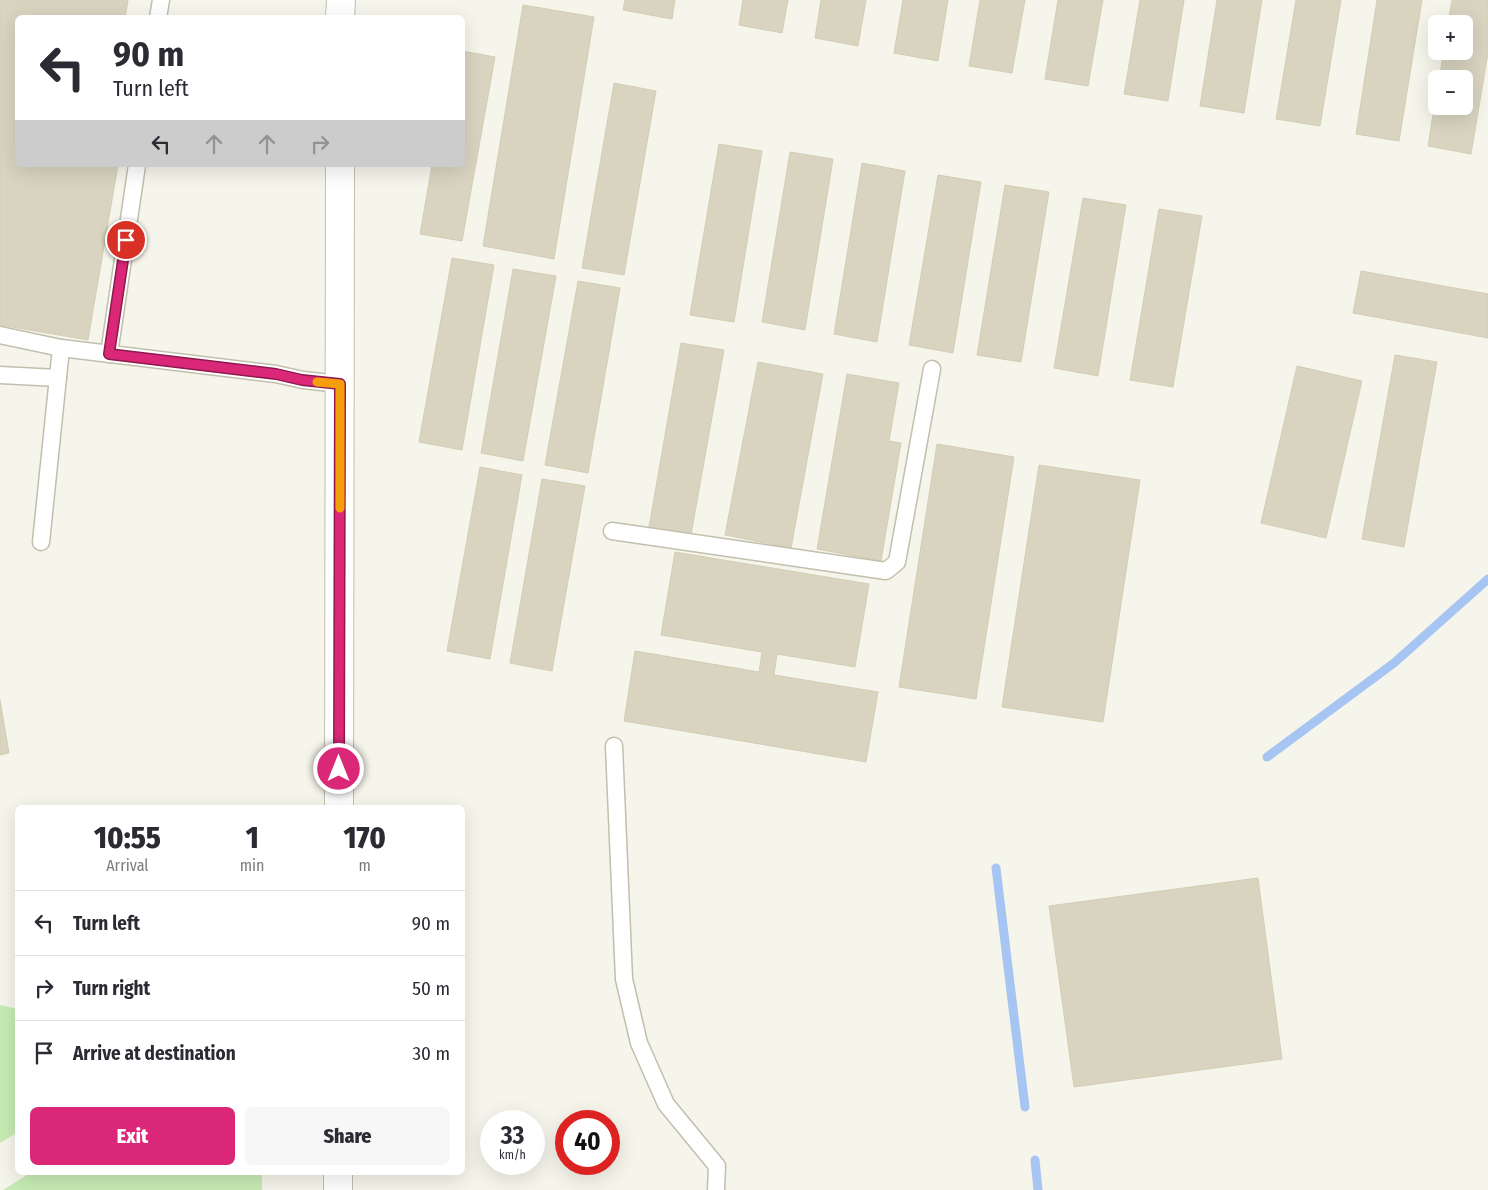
<!DOCTYPE html>
<html lang="en">
<head>
<meta charset="utf-8">
<style>
  body { margin:0; font-family:"Fira Sans Condensed",sans-serif; background:#f7f7f7; color:#2b2b33; height:100vh; display:flex; flex-direction:column; font-size:19px; white-space:nowrap }
  * { box-sizing:border-box; margin:0 }
  p { font-size:16px; color:#7c7c81 }
  .icon { flex:none; width:28px; height:28px; fill:none; stroke:currentColor; stroke-width:2; stroke-linecap:round; stroke-linejoin:round }
  .map { position:relative; flex:1; overflow:hidden }
  .side { position:absolute; left:15px; top:805px; width:450px; height:370px; display:flex; flex-direction:column; background:#fff; border-radius:8px; box-shadow:0 5px 20px #0002 }
  .side>* { flex:none }
  .hud { position:absolute; left:15px; top:15px; width:450px; height:152px; border-radius:8px; box-shadow:0 5px 20px #0002; background:#fff; color:#2b2b33; overflow:hidden }
  .buttons { position:absolute; left:1428px; top:15px; display:grid; gap:10px }
  .buttons a { display:grid; place-items:center; width:45px; height:45px; border-radius:8px; background:#fff; box-shadow:0 5px 20px #0002; font-size:25px }
  .speed { position:absolute; left:480px; top:1110px; display:flex; gap:10px; font-size:25px; font-weight:700; text-align:center }
  .speed>* { display:grid; place-content:center; width:65px; height:65px; border-radius:50%; background:#fff; box-shadow:0 5px 20px #0002; line-height:1 }
  .speed small { font-size:12px; font-weight:400 }
  .speed .limit { border:8px solid #d22; background:#fff; color:#111 }
  .pin { position:absolute; display:grid; place-items:center; width:42px; height:42px; color:#fff; margin:-21px; border:2px solid #fff; border-radius:50%; box-shadow:0 1px 5px #0007 }
  .me { position:absolute; width:55px; margin:-28px; rotate:0deg; stroke-linejoin:round; filter:drop-shadow(0 0 4px #0008) }
  .turn { display:flex; align-items:center; gap:18px; height:105px; padding:0 15px; font-size:22px }
  .turn .icon { width:65px; height:65px; stroke-width:2.5 }
  .turn b { display:block; font-size:35px; line-height:42px }
  .lanes { display:flex; align-items:center; height:48px; padding:0 15px; background:#0003; justify-content:center; gap:25px; direction:ltr }
  .lanes .off { opacity:.35 }
  .eta { display:flex; justify-content:space-evenly; align-items:center; height:85px; text-align:center }
  .eta b { font-size:30px; font-weight:800; line-height:35px }
  .cta { display:flex; gap:10px; margin-top:auto; padding:10px 15px }
  .cta a { flex:1; height:58px; border-radius:8px; background:#db2777; color:#fff; font-size:20px; font-weight:800; line-height:58px; text-align:center }
  .cta a+a { background:#f7f7f7; color:#2b2b33 }
  ul { padding:0; list-style:none }
  li { display:flex; align-items:center; gap:15px; height:65px; padding:0 15px; border-top:1px solid #e1e1e2 }
  li div { flex:1 }
  li b { display:block; font-size:19px }
  li em { font-style:normal }
  .map>svg:first-child { display:block }
  .green { fill:#c7ebb4 }
  .lines { fill:none; stroke-linecap:round; stroke-linejoin:round }
  .stream { stroke:#a7c5f3; stroke-width:9 }
  .building { fill:#d8d4c0; stroke:#d3cdb3 }
  .service-casing { stroke:#c2bfad; stroke-width:19 }
  .tertiary-casing { stroke:#c2bfad; stroke-width:30 }
  .service { stroke:#fff; stroke-width:16 }
  .tertiary { stroke:#fff; stroke-width:28 }
  .route-casing { stroke:#8e194d; stroke-width:12 }
  .route { stroke:#db2777; stroke-width:9 }
  .slow { stroke:#f59e0b; stroke-width:9 }
</style>
</head>
<body>
<div class="map">
<svg width="1488" height="1190" viewBox="0 0 1488 1190">
  <rect width="100%" height="100%" fill="#f6f5eb"/>
  <g class="green">
    <path d="M0,1005L17,1009L18,1132L0,1143Z"/>
    <path d="M30,1173H262V1190H3Z"/>
  </g>
  <g class="lines">
    <g class="stream">
      <path d="M1267,757L1394,663L1488,579"/>
      <path d="M996,868L1025,1107"/>
      <path d="M1035,1160L1038,1190"/>
    </g>
  </g>
  <g class="building">
    <path d="M0,0H128L125,18H18V165H118L88,340L0,325Z"/>
    <path d="M625,0H675L672,19L623,10Z"/>
    <path d="M743,0H788L782,33L739,25Z"/>
    <path d="M821,0H866L858,46L815,38Z"/>
    <path d="M903,0H948L938,61L894,53Z"/>
    <path d="M980,0H1025L1012,73L969,66Z"/>
    <path d="M1058,0H1103L1088,86L1045,79Z"/>
    <path d="M1140,0H1184L1168,101L1124,94Z"/>
    <path d="M1217,0H1262L1244,113L1200,106Z"/>
    <path d="M1296,0H1341L1320,126L1276,119Z"/>
    <path d="M1377,0H1422L1399,141L1356,134Z"/>
    <path d="M1452,0H1488V53L1471,154L1428,146L1436,96V106H1464V79H1439L1444,51H1464V24H1448Z"/>
    <path d="M523,5L594,17L554,259L483,246Z"/>
    <path d="M462,51L495,57L462,241L420,234L432,165H462Z"/>
    <path d="M614,83L656,91L624,275L582,268Z"/>
    <path d="M719,144L762,151L734,322L690,315Z"/>
    <path d="M790,152L833,159L805,330L762,322Z"/>
    <path d="M862,163L905,171L877,342L834,334Z"/>
    <path d="M938,175L981,182L953,353L909,345Z"/>
    <path d="M1005,185L1049,192L1021,362L977,355Z"/>
    <path d="M1083,198L1126,205L1098,376L1054,368Z"/>
    <path d="M1159,209L1202,216L1173,387L1130,380Z"/>
    <path d="M452,258L494,265L462,450L419,442Z"/>
    <path d="M513,269L556,276L523,461L481,453Z"/>
    <path d="M1361,271L1488,294V338L1353,313Z"/>
    <path d="M578,281L620,288L588,473L545,465Z"/>
    <path d="M681,343L724,350L691,535L649,527Z"/>
    <path d="M1395,355L1437,362L1404,547L1362,539Z"/>
    <path d="M758,362L823,374L791,548L725,535Z"/>
    <path d="M1297,366L1362,381L1326,538L1261,523Z"/>
    <path d="M847,374L899,383L889,441L901,443L881,561L817,549Z"/>
    <path d="M937,444L1014,457L976,699L899,687Z"/>
    <path d="M1039,465L1140,480L1103,722L1002,707Z"/>
    <path d="M480,467L522,475L490,659L447,651Z"/>
    <path d="M542,479L585,486L552,671L510,663Z"/>
    <path d="M675,552L869,584L855,667L777,654L774,675L878,692L866,762L624,721L635,651L759,672L762,652L661,635Z"/>
    <path d="M0,700L9,753L0,755Z"/>
    <path d="M1258,878L1282,1059L1074,1087L1049,906Z"/>
  </g>
  <g class="lines">
    <defs>
      <g id="service">
        <path d="M158,18L161,0"/>
        <path d="M0,335L61,348L276,374L303,380L340,384"/>
        <path d="M109,354L137,165"/>
        <path d="M0,375L58,378"/>
        <path d="M612,531L886,571L897,562L932,369"/>
        <path d="M41,542L61,348"/>
        <path d="M614,746L624,979L639,1043L666,1104L717,1166L716,1190"/>
      </g>
      <g id="tertiary">
        <path d="M340,18L341,0"/>
        <path d="M339,808L340,165"/>
        <path d="M338,1190V1172"/>
      </g>
    </defs>
    <use href="#service" class="service-casing"/>
    <use href="#tertiary" class="tertiary-casing"/>
    <use href="#service" class="service"/>
    <use href="#tertiary" class="tertiary"/>
  </g>
  <g class="lines">
    <defs>
      <path id="route" d="M126,240L109,354L276,374L302,380L340,384L339,769"/>
    </defs>
    <use href="#route" class="route-casing"/>
    <use href="#route" class="route"/>
    <path class="slow" d="M317,382L340,384V508"/>
  </g>
</svg>
<div class="buttons">
<a>+</a>
<a>−</a>
</div>
<div class="speed"><div>33<small>km/h</small></div><div class="limit">40</div></div>
<div class="pin" style="left:126px;top:240px;background:#d93025"><svg class="icon" aria-label="arrive" viewBox="0 0 24 24"><path d="M6 21V4h12l-3 4 3 4H6"/></svg></div>
<svg class="me" style="left:339px;top:769px" viewBox="-20 -20 40 40"><circle r="17" fill="#db2777" stroke="#fff" stroke-width="3"/><path d="M0-11L8 9 0 5-8 9z" fill="#fff"/></svg>
<div class="hud">
<div class="turn"><svg class="icon" aria-label="left" viewBox="0 0 24 24"><path d="M17 20v-9H6M10 6l-5 5 5 5"/></svg><div><b>90 m</b>Turn left</div></div>
<div class="lanes"><svg class="icon" aria-label="left" viewBox="0 0 24 24"><path d="M17 20v-9H6M10 6l-5 5 5 5"/></svg><svg class="icon off" aria-label="ahead" viewBox="0 0 24 24"><path d="M12 20V5M6 11l6-6 6 6"/></svg><svg class="icon off" aria-label="ahead" viewBox="0 0 24 24"><path d="M12 20V5M6 11l6-6 6 6"/></svg><svg class="icon off" aria-label="right" viewBox="0 0 24 24"><path d="M7 20v-9h11M14 6l5 5-5 5"/></svg></div>
</div>
<section class="side">
<div class="eta">
<div><b>10:55</b><p>Arrival</p></div>
<div><b>1</b><p>min</p></div>
<div><b>170</b><p>m</p></div>
</div>
<ul>
<li><svg class="icon" aria-label="left" viewBox="0 0 24 24"><path d="M17 20v-9H6M10 6l-5 5 5 5"/></svg><div><b>Turn left</b></div><em>90 m</em></li>
<li><svg class="icon" aria-label="right" viewBox="0 0 24 24"><path d="M7 20v-9h11M14 6l5 5-5 5"/></svg><div><b>Turn right</b></div><em>50 m</em></li>
<li><svg class="icon" aria-label="arrive" viewBox="0 0 24 24"><path d="M6 21V4h12l-3 4 3 4H6"/></svg><div><b>Arrive at destination</b></div><em>30 m</em></li>
</ul>
<div class="cta"><a>Exit</a><a>Share</a></div>
</section>
</div>
</body>
</html>
